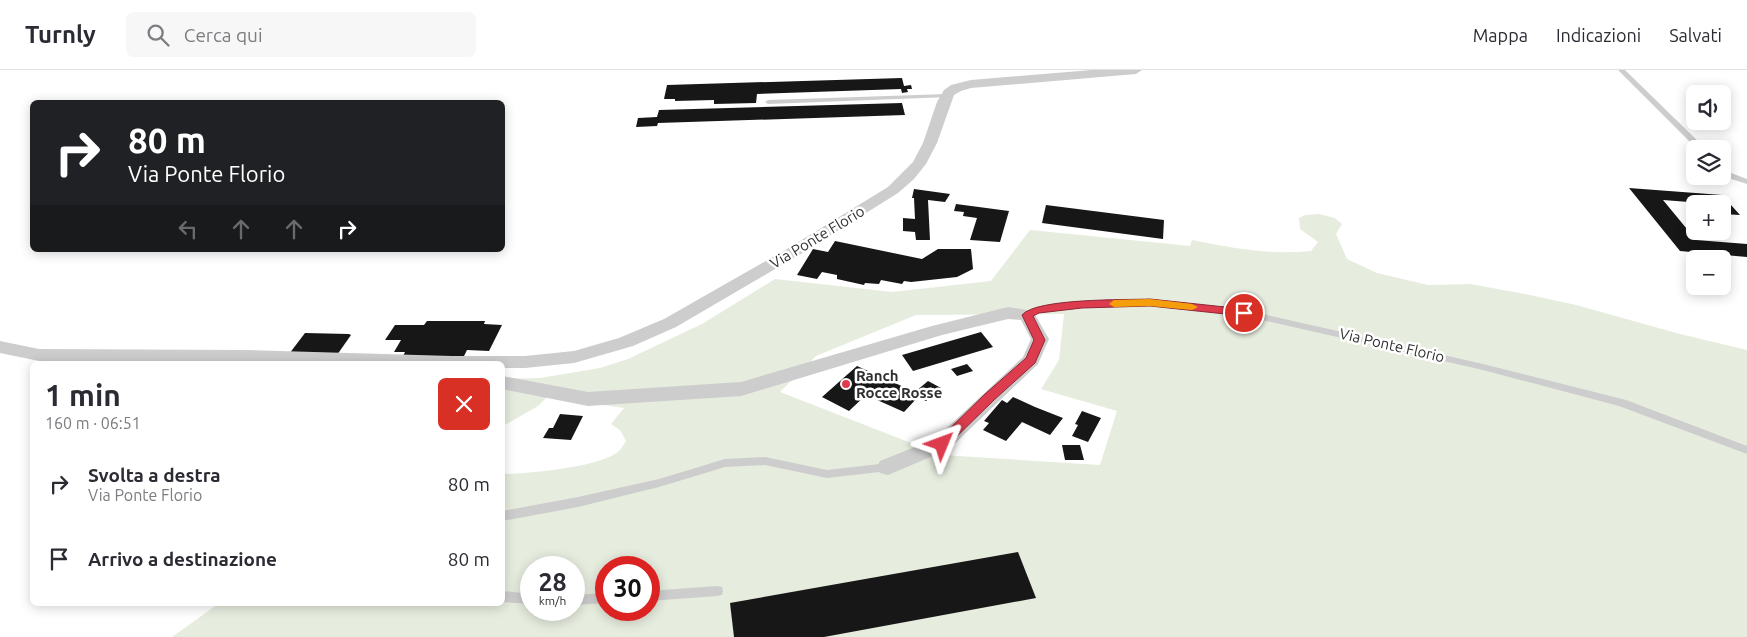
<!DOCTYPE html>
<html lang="it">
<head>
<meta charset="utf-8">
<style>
  body { margin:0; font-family:Ubuntu,sans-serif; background:#f7f7f7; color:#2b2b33; height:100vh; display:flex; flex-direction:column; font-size:19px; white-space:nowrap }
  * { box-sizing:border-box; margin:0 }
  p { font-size:16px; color:#7c7c81 }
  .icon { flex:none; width:28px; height:28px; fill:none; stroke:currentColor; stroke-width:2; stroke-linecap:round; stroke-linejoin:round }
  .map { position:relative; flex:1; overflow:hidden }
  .drawer { position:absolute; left:30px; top:291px; width:475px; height:245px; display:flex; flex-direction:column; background:#fff; border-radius:8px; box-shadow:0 2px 12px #0003 }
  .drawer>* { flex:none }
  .top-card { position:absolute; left:30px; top:30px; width:475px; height:152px; border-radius:8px; box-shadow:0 2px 12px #0003; background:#202124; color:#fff; overflow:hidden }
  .tools { position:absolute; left:1686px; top:15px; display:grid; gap:10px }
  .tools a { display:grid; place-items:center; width:45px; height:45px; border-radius:8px; background:#fff; box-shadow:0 2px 12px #0003; font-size:25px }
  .speed { position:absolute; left:520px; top:486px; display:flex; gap:10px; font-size:25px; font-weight:700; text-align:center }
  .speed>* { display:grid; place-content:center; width:65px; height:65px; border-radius:50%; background:#fff; box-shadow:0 2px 12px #0003; line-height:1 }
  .speed small { font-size:12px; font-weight:400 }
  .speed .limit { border:8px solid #d22; background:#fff; color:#111 }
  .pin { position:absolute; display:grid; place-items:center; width:42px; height:42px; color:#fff; margin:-21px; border:2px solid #fff; border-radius:50%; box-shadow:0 1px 5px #0007 }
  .me { position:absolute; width:55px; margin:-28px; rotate:46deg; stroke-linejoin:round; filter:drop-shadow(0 0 4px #0008) }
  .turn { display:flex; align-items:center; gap:18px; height:105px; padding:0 15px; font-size:22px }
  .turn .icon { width:65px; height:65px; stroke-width:2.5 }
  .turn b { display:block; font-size:35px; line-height:42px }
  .lanes { display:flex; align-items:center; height:48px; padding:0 15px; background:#0003; justify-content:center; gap:25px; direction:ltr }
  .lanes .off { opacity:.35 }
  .round { display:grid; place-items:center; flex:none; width:52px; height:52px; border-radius:8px; background:#f7f7f7 }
  .overview { display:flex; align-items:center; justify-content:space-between; height:85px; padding:0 15px }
  h1 { font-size:30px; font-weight:600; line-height:38px }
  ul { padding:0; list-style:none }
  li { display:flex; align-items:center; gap:15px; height:75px; padding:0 15px }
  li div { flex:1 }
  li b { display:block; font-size:19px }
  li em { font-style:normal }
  header { display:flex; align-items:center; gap:30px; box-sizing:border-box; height:70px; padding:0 25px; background:#fff; border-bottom:1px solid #e1e1e2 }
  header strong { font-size:24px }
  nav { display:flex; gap:28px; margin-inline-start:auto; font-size:18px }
  .search { width:350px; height:45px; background:#f7f7f7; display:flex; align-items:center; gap:12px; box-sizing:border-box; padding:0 18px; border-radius:8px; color:#7c7c81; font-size:19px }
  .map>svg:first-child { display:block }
  .green { fill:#e6ecde; fill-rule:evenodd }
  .building { fill:#171717 }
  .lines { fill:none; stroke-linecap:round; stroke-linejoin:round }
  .lane { fill:#cdcdcd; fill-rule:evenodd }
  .street { fill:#cdcdcd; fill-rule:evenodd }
  .route { fill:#dc3c4e; stroke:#8f2733 }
  .slow { fill:#f59e0b }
  .poi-dot { fill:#dc3c4e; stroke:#fff; stroke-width:2 }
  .labels { text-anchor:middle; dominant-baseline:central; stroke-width:5; stroke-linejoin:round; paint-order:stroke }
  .street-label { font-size:15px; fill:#303030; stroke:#fff }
  .poi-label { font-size:15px; font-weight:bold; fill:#303030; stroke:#fff; text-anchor:start }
</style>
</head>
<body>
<header>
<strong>Turnly</strong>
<div class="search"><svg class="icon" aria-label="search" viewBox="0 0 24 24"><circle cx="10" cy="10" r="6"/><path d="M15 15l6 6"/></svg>Cerca qui</div>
<nav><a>Mappa</a><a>Indicazioni</a><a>Salvati</a></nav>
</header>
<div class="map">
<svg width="1747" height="567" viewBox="0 0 1747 567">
  <rect width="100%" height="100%" fill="#fff"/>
  <path class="green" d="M1319,144L1335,148L1342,154L1336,164L1347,189L1377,203L1428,215L1470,214L1520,223L1576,235L1680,264L1747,280V567H172L218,534H502L503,404C527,404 602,397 619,381C622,378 624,374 626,371L620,360L611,354L624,338L547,327L538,336L503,356V309L540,308L600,298L628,289L702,254L775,209L892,222L991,211L1030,160L1190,176L1192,170C1233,178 1268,185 1311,181L1318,172L1300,159L1299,148L1305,145ZM1064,244L1059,290L1041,319L1117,341L1100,395L942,385L780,322L816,286L916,245ZM531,498H574V540H531ZM606,498H649V540H606Z"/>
  <g class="building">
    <path d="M902,8L904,16L911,15L912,19H907L908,22L902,23L901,19L757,24L756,33L714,34V30L675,31V29H664L667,15Z"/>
    <path d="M902,33L905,45L658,53L657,56L636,57L638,48L657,47L659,40Z"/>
    <path d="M1629,118L1722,125L1740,145L1722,144V134H1695V139L1689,132L1663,130L1696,170L1747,174V187L1680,181Z"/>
    <path d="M914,119L950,124L945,132L928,130L930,170H916L915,162L903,161V148L915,149L914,128H912Z"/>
    <path d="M956,134L1009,141L1000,172L970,170L977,148L963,146L964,142L954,141Z"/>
    <path d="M1046,135L1164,150L1163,169L1042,153Z"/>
    <path d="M835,171L922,189L938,179H971L973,199L957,207L911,212L904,211L902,214L881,210L879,214L865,213L864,215L837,209V205L822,202L817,209L797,205L813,179L828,182Z"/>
    <path d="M427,251H485L484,254L502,255L489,281L467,280L464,286H403L405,282H394L401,270H385L395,255H424Z"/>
    <path d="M981,262L993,277L913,301L902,285Z"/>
    <path d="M305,263L349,264L351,265L337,285L289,284Z"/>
    <path d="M967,294L973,301L957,306L951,299Z"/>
    <path d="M857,296L915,322L928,311L941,318L926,331L918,327L904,342L866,325L849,341L822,327Z"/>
    <path d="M1013,327L1035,337L1063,348L1050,365L1022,352L1006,371L983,360L989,353L984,351L1002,330L1007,333Z"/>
    <path d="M1082,341L1101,348L1088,372L1072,366L1078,355L1075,354Z"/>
    <path d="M560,344L583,346L571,370L543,368L549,358H553Z"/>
    <path d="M1062,375H1080L1084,390H1065Z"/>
    <path d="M1018,482L1036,528L824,567H734L730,533Z"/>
  </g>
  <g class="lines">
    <g class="lane">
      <path d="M1618,0H1625L1706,79H1697Z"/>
      <path d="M947,24L949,25V27L768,34L765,32L768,30Z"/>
      <path d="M1722,98L1731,103L1747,109V114L1725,107L1722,104Z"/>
      <path d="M1150,229L1244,240L1483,294L1626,330L1747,376V384L1619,336L1483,300L1244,246L1150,235L1083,237L1039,243L1027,248L1022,245C1039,228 1124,230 1150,229Z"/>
      <path d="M765,387L827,400L888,393L892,394L894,397L892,400L888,401L827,408L765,395L725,397L659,417L578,437L502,451V441L578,427L659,409L725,389Z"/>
      <path d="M717,516L722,517L723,521L722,525L717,526L649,531V521Z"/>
      <path d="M502,521L531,524V534L502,532Z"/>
      <path d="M606,523V533L574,535V525Z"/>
    </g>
    <g class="street">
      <path d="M1092,0H1142L1136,4L971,18L961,21L954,25L937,73L926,94L914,109L898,123L799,185L676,257L633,276L574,293L525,298H502V294L39,291L0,283V271L39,279L245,280L452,286H525L574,281L619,268L664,249L787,179L888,117L913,92L923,73L937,32L944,20L951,15L971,10Z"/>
      <path d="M1008,237L1033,241L1049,269L1038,294L949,379L888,405L880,403L877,397L880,391L935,369L1023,287L1031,269L1021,250L1008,249L942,265L741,326L588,336L502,319V306L588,322L741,312L932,256Z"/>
    </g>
  </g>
  <path class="route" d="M1150,229L1244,239L1249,243L1244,246L1150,236L1082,238L1039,243L1033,246L1045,270L1035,293L994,330L946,377H937L935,374L937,371L985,324L1026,288L1034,270L1022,245C1036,228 1126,230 1150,229Z"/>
  <path class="slow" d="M1150,229L1192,234L1198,237L1192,240L1150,236L1114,237L1109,234L1114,230Z"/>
  <circle class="poi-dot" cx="846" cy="314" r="5"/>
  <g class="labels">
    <g class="street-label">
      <text transform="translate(817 167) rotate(-31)">Via Ponte Florio</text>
      <text transform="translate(1392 275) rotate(13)">Via Ponte Florio</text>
    </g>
    <g class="poi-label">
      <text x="856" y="305">Ranch<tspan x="856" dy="17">Rocce Rosse</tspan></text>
    </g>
  </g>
</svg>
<div class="tools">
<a><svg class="icon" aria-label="sound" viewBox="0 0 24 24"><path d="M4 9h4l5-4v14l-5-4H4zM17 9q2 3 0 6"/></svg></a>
<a><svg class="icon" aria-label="layers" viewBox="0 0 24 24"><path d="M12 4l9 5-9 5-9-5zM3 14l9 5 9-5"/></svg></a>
<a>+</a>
<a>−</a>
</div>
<div class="speed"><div>28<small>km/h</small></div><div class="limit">30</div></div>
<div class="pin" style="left:1244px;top:243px;background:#d93025"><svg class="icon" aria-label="arrive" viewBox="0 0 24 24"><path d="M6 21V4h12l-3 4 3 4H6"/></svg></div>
<svg class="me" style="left:942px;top:374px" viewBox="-20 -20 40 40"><path d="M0-17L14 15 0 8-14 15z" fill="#dc3c4e" stroke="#fff" stroke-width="4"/></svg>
<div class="top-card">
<div class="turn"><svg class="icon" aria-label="right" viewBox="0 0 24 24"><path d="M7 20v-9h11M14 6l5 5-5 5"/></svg><div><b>80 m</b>Via Ponte Florio</div></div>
<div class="lanes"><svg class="icon off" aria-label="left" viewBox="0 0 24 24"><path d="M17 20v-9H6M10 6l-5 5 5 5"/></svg><svg class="icon off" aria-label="ahead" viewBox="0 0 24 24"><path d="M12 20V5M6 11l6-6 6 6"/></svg><svg class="icon off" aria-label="ahead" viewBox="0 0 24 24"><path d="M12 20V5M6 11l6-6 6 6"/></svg><svg class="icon" aria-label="right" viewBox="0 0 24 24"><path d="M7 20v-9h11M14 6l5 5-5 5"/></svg></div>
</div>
<section class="drawer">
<div class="overview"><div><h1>1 min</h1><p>160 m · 06:51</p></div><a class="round" style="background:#d93025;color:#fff"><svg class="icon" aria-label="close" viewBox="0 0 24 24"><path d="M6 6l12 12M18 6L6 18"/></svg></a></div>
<ul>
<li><svg class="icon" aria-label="right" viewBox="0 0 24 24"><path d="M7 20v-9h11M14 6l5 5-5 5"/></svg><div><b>Svolta a destra</b><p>Via Ponte Florio</p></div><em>80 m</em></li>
<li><svg class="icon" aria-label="arrive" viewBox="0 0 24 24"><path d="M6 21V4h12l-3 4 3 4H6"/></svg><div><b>Arrivo a destinazione</b></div><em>80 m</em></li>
</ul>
</section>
</div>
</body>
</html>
